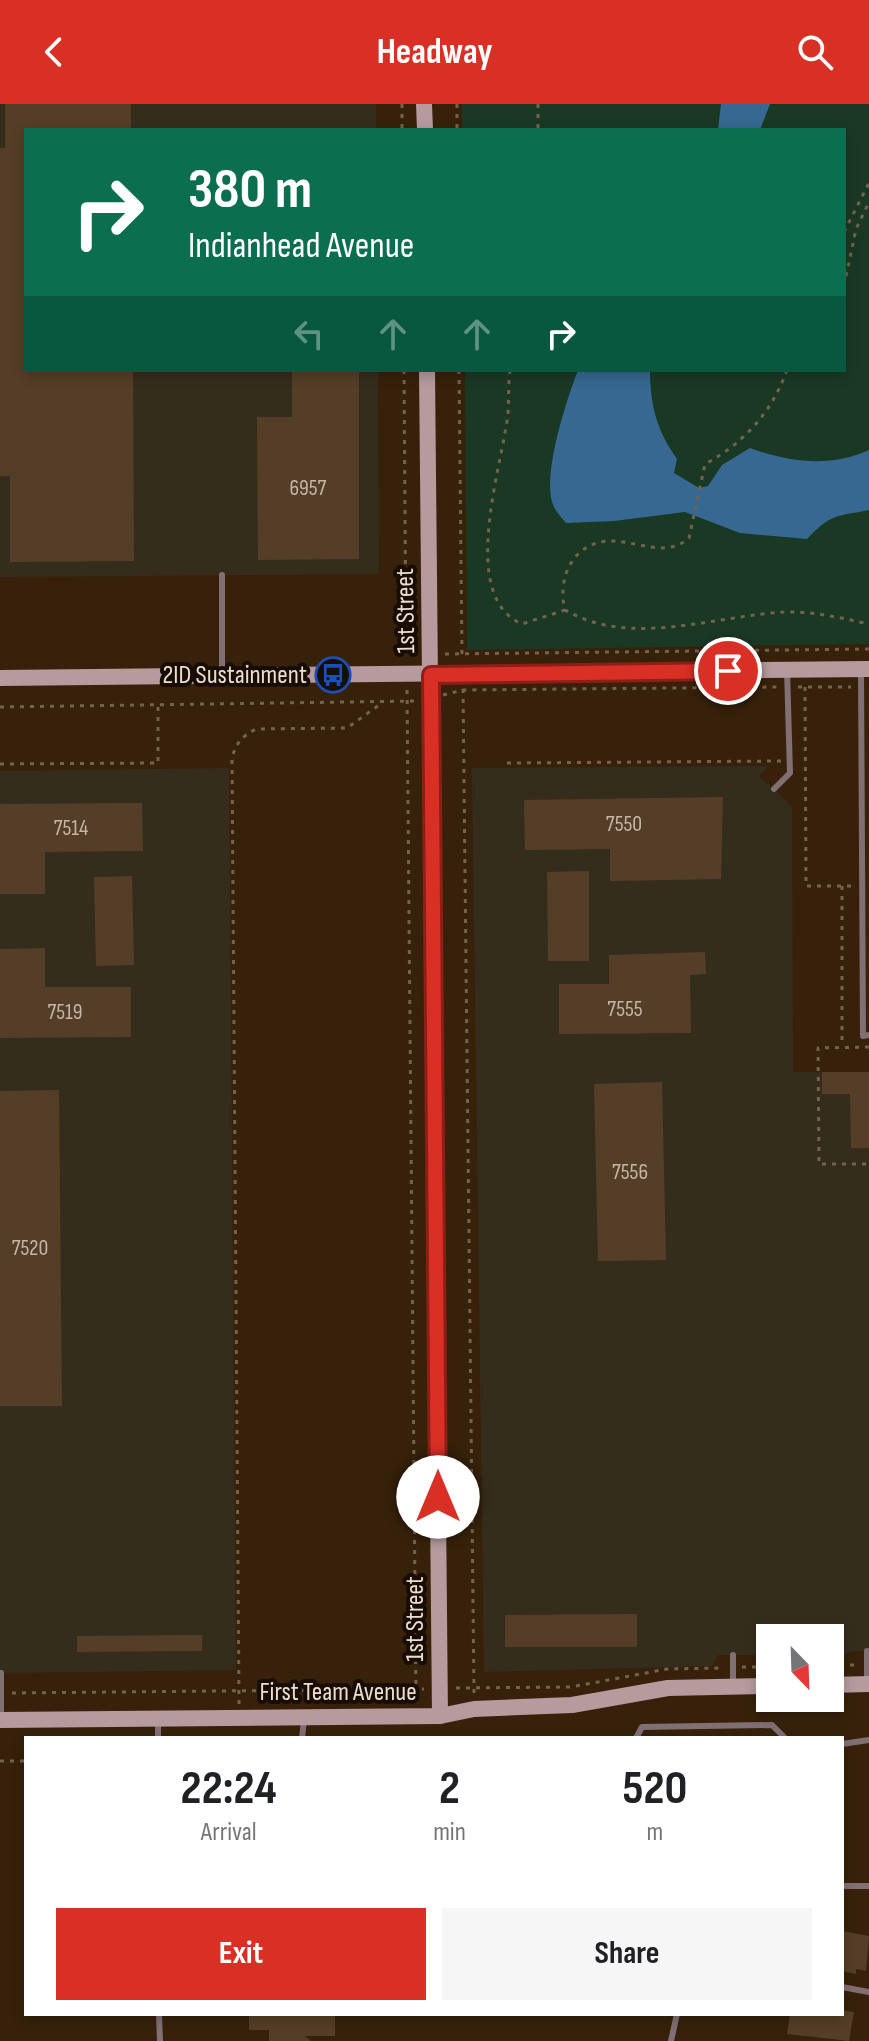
<!DOCTYPE html>
<html lang="en">
<head>
<meta charset="utf-8">
<style>
  body { margin:0; font-family:"Sofia Sans Condensed",sans-serif; background:#f6f6f6; color:#202124; height:100vh; display:flex; flex-direction:column; font-size:30px; white-space:nowrap }
  * { box-sizing:border-box; margin:0 }
  p { font-size:26px; color:#757577 }
  .icon { flex:none; width:44px; height:44px; fill:none; stroke:currentColor; stroke-width:2; stroke-linecap:round; stroke-linejoin:round }
  .map { position:relative; flex:1; overflow:hidden }
  .details { position:absolute; left:24px; top:1632px; width:820px; height:280px; display:flex; flex-direction:column; background:#fff; border-radius:0px; box-shadow:0 4px 12px #0003 }
  .details>* { flex:none }
  .top-card { position:absolute; left:24px; top:24px; width:822px; height:244px; border-radius:0px; box-shadow:0 4px 12px #0003; background:#0b6e4f; color:#fff; overflow:hidden }
  .needle { width:52px; rotate:157deg }
  .controls { position:absolute; left:756px; top:1520px; display:grid; gap:16px }
  .controls a { display:grid; place-items:center; width:88px; height:88px; border-radius:0px; background:#fff; box-shadow:0 4px 12px #0003; font-size:40px }
  .pin { position:absolute; display:grid; place-items:center; width:68px; height:68px; color:#fff; margin:-34px; border:4px solid #fff; border-radius:50%; box-shadow:0 2px 8px #0007 }
  .me { position:absolute; width:88px; margin:-44px; rotate:0deg; stroke-linejoin:round; filter:drop-shadow(0 0 6px #0008) }
  .turn { display:flex; align-items:center; gap:28px; height:168px; padding:0 32px; font-size:36px }
  .turn .icon { width:104px; height:104px; stroke-width:2.5 }
  .turn b { display:block; font-size:56px; line-height:68px }
  .lanes { display:flex; align-items:center; height:76px; padding:0 32px; background:#0003; justify-content:center; gap:40px; direction:ltr }
  .lanes .off { opacity:.35 }
  .eta { display:flex; justify-content:space-evenly; align-items:center; height:136px; text-align:center }
  .eta b { font-size:48px; font-weight:700; line-height:56px }
  .button { display:flex; gap:16px; margin-top:auto; padding:16px 32px }
  .button a { flex:1; height:92px; border-radius:0px; background:#d93025; color:#fff; font-size:32px; font-weight:700; line-height:92px; text-align:center }
  .button a+a { background:#f6f6f6; color:#202124 }
  header { display:flex; justify-content:space-between; align-items:center; height:104px; padding:0 32px; background:#d93025; color:#fff; font-size:36px; font-weight:700 }
  .map>svg:first-child { display:block }
  .industrial { fill:#352d1c }
  .green { fill:#1a3924 }
  .water { fill:#366891 }
  .building { fill:#553e27 }
  .lines { fill:none; stroke-linecap:round; stroke-linejoin:round }
  .path { stroke:#75624e; stroke-width:3; stroke-dasharray:4 6; stroke-linecap:butt }
  .service { stroke:#817073; stroke-width:6 }
  .secondary { stroke:#b59a9e; stroke-width:16 }
  .route-casing { stroke:#8d1f18; stroke-width:20 }
  .route { stroke:#d93025; stroke-width:14 }
  .labels { text-anchor:middle; dominant-baseline:central; stroke-width:8; stroke-linejoin:round; paint-order:stroke }
  .number-label { font-size:22px; fill:#c6b5a6 }
  .street-label { font-size:26px; fill:#ecddd0; stroke:#170d05 }
  .poi-label { font-size:26px; fill:#ecddd0; stroke:#170d05; text-anchor:end }
</style>
</head>
<body>
<header><svg class="icon" aria-label="back" viewBox="0 0 24 24"><path d="M15 5l-7 7 7 7"/></svg>Headway<svg class="icon" aria-label="search" viewBox="0 0 24 24"><circle cx="10" cy="10" r="6"/><path d="M15 15l6 6"/></svg></header>
<div class="map">
<svg width="869" height="1937" viewBox="0 0 869 1937">
  <rect width="100%" height="100%" fill="#37210a"/>
  <g class="industrial">
    <path d="M0,0H376V26H26V266H378L379,470L0,473Z"/>
    <path d="M768,662L759,672L792,702L793,968H869V1547H852L843,1552H830V1534H770V1551H718L712,1562L484,1568L472,664Z"/>
    <path d="M229,664L236,1566L0,1569V667Z"/>
  </g>
  <path class="green" d="M462,0H869V540L467,546L465,266H844V26H462Z"/>
  <g class="water">
    <path d="M721,0H770L760,26H718Z"/>
    <path d="M578,266H650C650,301 657,327 677,355L674,369L699,384L708,382L722,361L750,344C788,358 830,364 869,346V406C835,413 832,409 807,435L740,429L685,408L614,417L566,419C562,414 557,409 554,403C540,375 567,295 578,266Z"/>
  </g>
  <g class="building">
    <path d="M5,0H131V26H26V266H133L134,457L10,458V372H0V44H5Z"/>
    <path d="M292,268H359V455L258,456L257,313H292Z"/>
    <path d="M723,693L721,775L610,777V745L525,746L524,696Z"/>
    <path d="M142,699L143,747L45,748V790H0V700Z"/>
    <path d="M589,767V857H548L547,768Z"/>
    <path d="M132,772L134,861L96,862L94,773Z"/>
    <path d="M45,844V883H131V933L0,934V845Z"/>
    <path d="M705,848L706,870L690,871L691,929L559,930V880H609V851Z"/>
    <path d="M822,968H869V1044H851L850,990H822Z"/>
    <path d="M662,978L666,1156L598,1157L594,980Z"/>
    <path d="M59,986L62,1302H0V987Z"/>
    <path d="M637,1510V1543H505V1511Z"/>
    <path d="M202,1531V1547L77,1548V1532Z"/>
    <path d="M842,1827L869,1832L866,1867L856,1865V1870L842,1867Z"/>
    <path d="M842,1906L854,1908L849,1937L787,1930L790,1910H842Z"/>
    <path d="M249,1910H335V1932H305L311,1937H269V1926H249Z"/>
  </g>
  <g class="lines">
    <g class="path">
      <path d="M402,0V26"/>
      <path d="M457,0V26"/>
      <path d="M538,0V26"/>
      <path d="M844,128L869,79"/>
      <path d="M844,182L856,125L869,98"/>
      <path d="M404,266L406,554"/>
      <path d="M459,266L462,554"/>
      <path d="M510,266C508,281 509,295 508,310C502,362 458,493 522,520L565,506"/>
      <path d="M787,266C772,308 744,339 705,360L689,434C666,455 636,436 609,437C572,439 557,475 565,506C630,544 714,512 784,508C813,507 841,514 869,520"/>
      <path d="M445,550L869,545"/>
      <path d="M798,583H851"/>
      <path d="M805,583L806,782H852"/>
      <path d="M463,585L474,1590"/>
      <path d="M407,586L416,1598"/>
      <path d="M443,591L463,586L779,583"/>
      <path d="M0,603L416,597"/>
      <path d="M507,659L782,657"/>
      <path d="M0,660L158,659V601"/>
      <path d="M842,782V942"/>
      <path d="M869,943L818,944L819,1060H869"/>
      <path d="M830,1561H858"/>
      <path d="M742,1563H770"/>
      <path d="M456,1584L571,1583L667,1565L723,1564"/>
      <path d="M12,1589L424,1585"/>
      <path d="M239,1600L232,654C236,639 242,632 256,625L347,624L382,599"/>
      <path d="M0,1657H26"/>
    </g>
    <g class="service">
      <path d="M222,471V571"/>
      <path d="M861,565L863,932L869,931"/>
      <path d="M774,685L790,669L787,566"/>
      <path d="M733,1551V1583"/>
      <path d="M1,1569V1613"/>
      <path d="M867,1580V1547"/>
      <path d="M158,1617V1634"/>
      <path d="M302,1634L304,1616"/>
      <path d="M636,1634L642,1623L772,1621L785,1634"/>
      <path d="M842,1640L869,1636"/>
      <path d="M842,1782H869"/>
      <path d="M842,1883L869,1888"/>
      <path d="M159,1910L160,1937"/>
      <path d="M671,1937L677,1910"/>
    </g>
    <g class="secondary">
      <path d="M424,0L425,26"/>
      <path d="M427,266L440,1612"/>
      <path d="M0,574L869,565"/>
      <path d="M830,1581L869,1580"/>
      <path d="M0,1616L440,1612L474,1605L572,1601L668,1584L770,1582"/>
    </g>
  </g>
  <g class="lines">
    <defs>
      <path id="route" d="M438,1393L431,571L728,567"/>
    </defs>
    <use href="#route" class="route-casing"/>
    <use href="#route" class="route"/>
  </g>
  <defs>
    <symbol id="bus-ring" viewBox="-11 -11 22 22"><circle r="9.5" fill="#170d05" stroke="#1a4fb4" stroke-width="1.5"/><path d="M-5-6H5V4H4V6H2V4H-2V6H-4V4H-5ZM-3.5-4V0h7V-4ZM-3.5 1.2v1.5H-2V1.2ZM2 1.2v1.5H3.5V1.2Z" fill="#1a4fb4"/></symbol>
  </defs>
  <g fill-rule="evenodd">
    <use href="#bus-ring" x="313" y="551" width="40" height="40"/>
  </g>
  <g class="labels">
    <g class="number-label">
      <text x="308" y="384">6957</text>
      <text x="624" y="720">7550</text>
      <text x="71" y="724">7514</text>
      <text x="625" y="905">7555</text>
      <text x="65" y="908">7519</text>
      <text x="630" y="1068">7556</text>
      <text x="30" y="1144">7520</text>
    </g>
    <g class="street-label">
      <text transform="translate(406 507) rotate(-91)">1st Street</text>
      <text transform="translate(415 1515) rotate(-90)">1st Street</text>
      <text x="338" y="1588">First Team Avenue</text>
    </g>
    <g class="poi-label">
      <text x="307" y="571">2ID Sustainment</text>
    </g>
  </g>
</svg>
<div class="controls">
<a><svg class="needle" viewBox="-14 -14 28 28"><path d="M0-13l5 13h-10z" fill="#e53935"/><path d="M0 13l5-13h-10z" fill="#757577"/></svg></a>
</div>
<div class="pin" style="left:728px;top:567px;background:#d93025"><svg class="icon" aria-label="arrive" viewBox="0 0 24 24"><path d="M6 21V4h12l-3 4 3 4H6"/></svg></div>
<svg class="me" style="left:438px;top:1393px" viewBox="-20 -20 40 40"><circle r="19" fill="#fff"/><path d="M0-13L10 11 0 6-10 11z" fill="#d93025"/></svg>
<div class="top-card">
<div class="turn"><svg class="icon" aria-label="right" viewBox="0 0 24 24"><path d="M7 20v-9h11M14 6l5 5-5 5"/></svg><div><b>380 m</b>Indianhead Avenue</div></div>
<div class="lanes"><svg class="icon off" aria-label="left" viewBox="0 0 24 24"><path d="M17 20v-9H6M10 6l-5 5 5 5"/></svg><svg class="icon off" aria-label="ahead" viewBox="0 0 24 24"><path d="M12 20V5M6 11l6-6 6 6"/></svg><svg class="icon off" aria-label="ahead" viewBox="0 0 24 24"><path d="M12 20V5M6 11l6-6 6 6"/></svg><svg class="icon" aria-label="right" viewBox="0 0 24 24"><path d="M7 20v-9h11M14 6l5 5-5 5"/></svg></div>
</div>
<section class="details">
<div class="eta">
<div><b>22:24</b><p>Arrival</p></div>
<div><b>2</b><p>min</p></div>
<div><b>520</b><p>m</p></div>
</div>
<div class="button"><a>Exit</a><a>Share</a></div>
</section>
</div>
</body>
</html>
